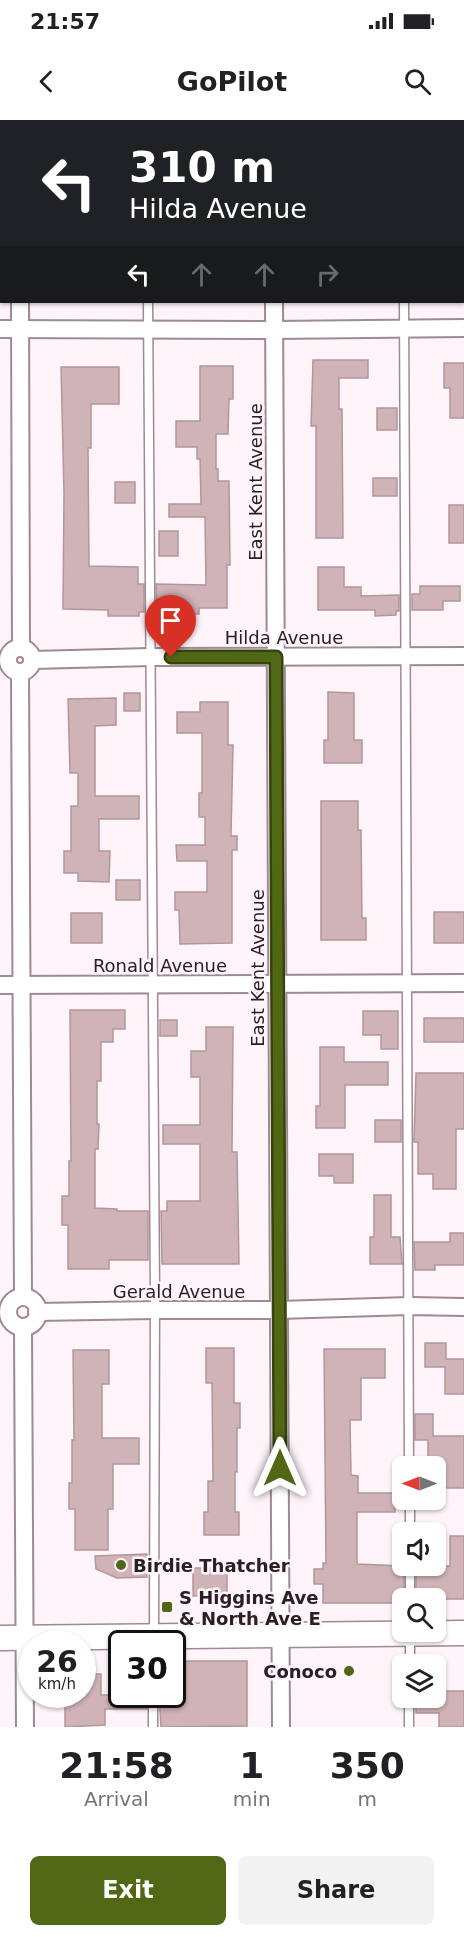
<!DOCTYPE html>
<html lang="en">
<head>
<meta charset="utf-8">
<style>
  body { margin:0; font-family:"DejaVu Sans",sans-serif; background:#f2f2f2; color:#202124; height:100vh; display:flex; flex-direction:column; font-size:22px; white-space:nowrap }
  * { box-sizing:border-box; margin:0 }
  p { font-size:20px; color:#757577 }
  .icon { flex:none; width:33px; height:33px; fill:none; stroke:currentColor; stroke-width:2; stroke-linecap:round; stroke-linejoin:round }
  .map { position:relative; height:1607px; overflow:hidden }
  .details { display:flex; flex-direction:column; background:#fff; flex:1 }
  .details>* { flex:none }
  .hud { position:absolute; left:0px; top:0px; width:465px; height:183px; box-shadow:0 2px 4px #0004; background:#202124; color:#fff; overflow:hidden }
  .needle { width:39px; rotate:270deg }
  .fabs { position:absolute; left:392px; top:1336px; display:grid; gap:12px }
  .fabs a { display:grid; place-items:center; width:54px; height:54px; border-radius:9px; background:#fff; box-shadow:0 2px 4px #0004; font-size:30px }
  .speed { position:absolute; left:18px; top:1510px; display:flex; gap:12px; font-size:30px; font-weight:700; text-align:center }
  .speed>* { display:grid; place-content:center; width:78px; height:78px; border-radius:50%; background:#fff; box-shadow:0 2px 4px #0004; line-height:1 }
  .speed small { font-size:15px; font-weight:400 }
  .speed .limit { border:3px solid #111; border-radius:9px; background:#fff; color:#111 }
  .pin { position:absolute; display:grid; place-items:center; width:51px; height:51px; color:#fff; margin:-62px -26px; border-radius:50% 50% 50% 0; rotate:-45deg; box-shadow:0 0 6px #0007 }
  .pin .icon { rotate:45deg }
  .me { position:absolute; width:66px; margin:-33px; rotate:0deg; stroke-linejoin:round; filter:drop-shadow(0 0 4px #0008) }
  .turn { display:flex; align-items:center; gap:21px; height:126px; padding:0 30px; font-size:27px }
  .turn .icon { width:78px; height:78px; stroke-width:2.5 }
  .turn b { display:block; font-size:42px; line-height:51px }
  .lanes { display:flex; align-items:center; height:57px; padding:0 30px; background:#0003; justify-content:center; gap:30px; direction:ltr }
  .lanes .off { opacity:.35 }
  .eta { display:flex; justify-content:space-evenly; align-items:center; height:102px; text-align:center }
  .eta b { font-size:36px; font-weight:700; line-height:42px }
  .primary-button { display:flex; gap:12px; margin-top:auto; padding:12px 30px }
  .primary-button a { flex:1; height:69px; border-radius:9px; background:#526714; color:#fff; font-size:24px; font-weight:700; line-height:69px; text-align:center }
  .primary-button a+a { background:#f2f2f2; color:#202124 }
  .status { display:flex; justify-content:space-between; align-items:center; height:42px; padding:0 30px; background:#fff; direction:ltr }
  .status svg { height:16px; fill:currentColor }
  header { display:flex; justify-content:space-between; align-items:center; height:78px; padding:0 30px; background:#fff; font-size:27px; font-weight:700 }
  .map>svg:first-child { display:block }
  .building { fill:#cfb3b6; stroke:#b2979a; stroke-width:1.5 }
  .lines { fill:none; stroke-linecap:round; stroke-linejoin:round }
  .lane-casing { stroke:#9f8995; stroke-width:11 }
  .street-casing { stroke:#9f8995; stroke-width:20 }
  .secondary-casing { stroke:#9f8995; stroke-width:27 }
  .lane { stroke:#fff; stroke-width:8 }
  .street { stroke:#fff; stroke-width:16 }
  .secondary { stroke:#fff; stroke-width:24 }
  .route-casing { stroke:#35430d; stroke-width:15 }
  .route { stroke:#526714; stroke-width:10 }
  .poi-dot { fill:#526714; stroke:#fef4f9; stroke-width:2 }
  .labels { text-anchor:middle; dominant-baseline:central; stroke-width:5; stroke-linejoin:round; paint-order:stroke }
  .street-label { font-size:18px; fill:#282024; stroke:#fef4f9 }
  .poi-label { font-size:18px; font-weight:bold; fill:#282024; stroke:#fef4f9; text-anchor:start }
</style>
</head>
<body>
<div class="status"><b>21:57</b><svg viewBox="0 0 49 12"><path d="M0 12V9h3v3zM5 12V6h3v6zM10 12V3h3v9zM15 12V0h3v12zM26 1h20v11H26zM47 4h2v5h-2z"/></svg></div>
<header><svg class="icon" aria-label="back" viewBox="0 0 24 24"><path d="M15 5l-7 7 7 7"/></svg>GoPilot<svg class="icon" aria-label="search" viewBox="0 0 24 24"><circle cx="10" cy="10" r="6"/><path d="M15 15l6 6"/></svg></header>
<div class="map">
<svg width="464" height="1607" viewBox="0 0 464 1607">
  <rect width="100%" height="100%" fill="#fef4f9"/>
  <g class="building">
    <path d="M313,240H368V258H339V289H342L343,418H316V306H311Z"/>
    <path d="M444,243H464V298H450V268H444Z"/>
    <path d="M200,246H233V279H229L228,314H216V349H218V361H229L230,445H227V488H199V494L157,492L156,464L206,465L205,397H169V384H201L200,339H197V327H176V301H200Z"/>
    <path d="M61,247H119V284H91V328H88L89,446L138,447V464H144V492H139V496H108V490L63,489L64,373Z"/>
    <rect x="377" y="288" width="20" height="22"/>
    <rect x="373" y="358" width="24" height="18"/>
    <rect x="115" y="362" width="20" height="21"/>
    <rect x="449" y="385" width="15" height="38"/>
    <rect x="159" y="411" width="19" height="25"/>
    <path d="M318,447H344V467H361V476L399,475V491H396V495L375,496V490H318Z"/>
    <path d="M420,466H460V481H443V490H412V474H420Z"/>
    <path d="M328,572L354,573V620H362V643H324V620H328Z"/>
    <rect x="124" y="573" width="16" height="18"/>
    <path d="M116,578V605L95,606V676H139V699H99V731H110L109,762L78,761V753H64V731H71V686H78V653H70L68,579Z"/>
    <path d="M200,582H228V625H233L231,716H237V730H232V823L180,824L179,790H175V772H207V741H177L176,725H205V697H199V673H202V613H177V592H200Z"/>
    <path d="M321,681H358V710H361L362,798H366V820H321Z"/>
    <rect x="116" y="760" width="24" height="20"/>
    <rect x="434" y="792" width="30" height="31"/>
    <rect x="71" y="793" width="31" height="30"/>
    <path d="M70,890H125V909H113V922H101V961H97V1004H99L98,1029H95V1088L117,1089V1091H148V1140H109V1149H68V1105H62V1076H69V1041H71Z"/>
    <path d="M363,891H398V929H381V915H363Z"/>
    <rect x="424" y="898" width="40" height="24"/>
    <rect x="160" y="900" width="17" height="16"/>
    <path d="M206,907H233L232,1032H237L239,1144H162L161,1091H167V1081H200V1024H163V1005H200V957H191V931H206Z"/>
    <path d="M320,927H344V942H388V965H345V1008H316V986H320Z"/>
    <path d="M416,953H464V1009H456V1069H433V1054H418V1022H414Z"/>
    <rect x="375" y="1000" width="26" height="22"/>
    <path d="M319,1034H353V1063H334V1056H319Z"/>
    <path d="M374,1075H391V1117H400L402,1144H370V1117H374Z"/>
    <path d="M450,1113H464V1145H435V1150H415L414,1122H450Z"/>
    <path d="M425,1223H446V1239H464V1274H445V1247H425Z"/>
    <path d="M206,1228H234V1283H240V1308H237V1352H235V1392H239V1415H204V1392H208V1361H213L212,1263H206Z"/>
    <path d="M324,1229H385V1258H361V1300H350L351,1355L358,1356V1373H395V1392H357V1444L404,1446V1479H401V1483H323V1464H314V1449H323V1443H326Z"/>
    <path d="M73,1230H109V1264H102V1318H139V1344H113V1389H108V1430H75V1389H69V1363H72V1320H74Z"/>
    <path d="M415,1294H433V1316H464V1368H435V1347H428V1320H415Z"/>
    <path d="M450,1416H464V1479H416V1446H450Z"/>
    <path d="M147,1434V1457L117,1458L96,1449L95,1436Z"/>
    <rect x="193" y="1448" width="34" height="28"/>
    <path d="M172,1541H247V1606L161,1607L159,1575H172Z"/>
    <path d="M82,1554H101V1575H147V1589H105V1605L65,1607V1575H82Z"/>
    <path d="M435,1571H464V1607H439V1593H416V1578H435Z"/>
  </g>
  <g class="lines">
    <defs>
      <g id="lane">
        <path d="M403,0V2"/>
        <path d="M149,2V0"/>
        <path d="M148,182L155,1175L154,1513"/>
        <path d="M404,182L409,1347"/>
        <path d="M410,1380V1413"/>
        <path d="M410,1446V1479"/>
        <path d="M410,1545V1515"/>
        <path d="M153,1607V1575"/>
        <path d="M409,1607V1578"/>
      </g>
      <g id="street">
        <path d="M20,0V2"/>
        <path d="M273,0V2"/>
        <path d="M20,182L21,528"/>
        <path d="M274,182L281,1607"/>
        <path d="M0,209L274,210L464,208"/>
        <circle cx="20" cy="540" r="12"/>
        <path d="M32,540L150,537L464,536"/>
        <path d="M20,553L23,1177"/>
        <path d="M0,865L464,863"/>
        <circle cx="23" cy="1192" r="15"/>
        <path d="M37,1192L155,1190H279L409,1186L464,1187"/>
        <path d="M23,1207L25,1607"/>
      </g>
      <path id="secondary" d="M0,1518L464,1513"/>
    </defs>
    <use href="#lane" class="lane-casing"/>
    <use href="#street" class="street-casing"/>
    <use href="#secondary" class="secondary-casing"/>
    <use href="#lane" class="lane"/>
    <use href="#street" class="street"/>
    <use href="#secondary" class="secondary"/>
  </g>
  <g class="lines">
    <defs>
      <path id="route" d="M171,537H276L280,1348"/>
    </defs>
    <use href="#route" class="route-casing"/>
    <use href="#route" class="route"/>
  </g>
  <g class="poi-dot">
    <circle cx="121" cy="1445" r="6"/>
    <rect x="161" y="1481" width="12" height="12" rx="3"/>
    <circle cx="349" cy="1551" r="6"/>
  </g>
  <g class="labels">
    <g class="street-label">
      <text transform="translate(255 362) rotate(-90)">East Kent Avenue</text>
      <text x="284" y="517">Hilda Avenue</text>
      <text x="160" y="845">Ronald Avenue</text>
      <text transform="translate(257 848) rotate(-90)">East Kent Avenue</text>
      <text x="179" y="1171">Gerald Avenue</text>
    </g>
    <g class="poi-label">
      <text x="133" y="1445">Birdie Thatcher</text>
      <text x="179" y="1477">S Higgins Ave<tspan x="179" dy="21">&amp; North Ave E</tspan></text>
      <text x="337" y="1551" text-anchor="end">Conoco</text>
    </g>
  </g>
</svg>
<div class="fabs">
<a><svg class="needle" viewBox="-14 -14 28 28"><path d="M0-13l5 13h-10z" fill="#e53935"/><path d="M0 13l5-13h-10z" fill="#757577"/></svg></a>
<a><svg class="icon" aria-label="sound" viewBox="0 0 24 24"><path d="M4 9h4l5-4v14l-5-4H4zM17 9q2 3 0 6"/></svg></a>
<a><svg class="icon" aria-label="search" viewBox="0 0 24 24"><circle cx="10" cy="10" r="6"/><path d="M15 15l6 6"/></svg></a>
<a><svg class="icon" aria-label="layers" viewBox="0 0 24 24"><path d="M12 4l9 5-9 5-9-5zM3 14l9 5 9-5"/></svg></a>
</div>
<div class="speed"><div>26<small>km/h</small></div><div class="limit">30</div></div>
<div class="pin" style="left:171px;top:537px;background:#d93025"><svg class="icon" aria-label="arrive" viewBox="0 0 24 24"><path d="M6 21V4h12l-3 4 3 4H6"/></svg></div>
<svg class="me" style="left:280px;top:1348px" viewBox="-20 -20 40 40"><path d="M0-17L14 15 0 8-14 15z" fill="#526714" stroke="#fff" stroke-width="4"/></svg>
<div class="hud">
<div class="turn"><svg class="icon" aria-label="left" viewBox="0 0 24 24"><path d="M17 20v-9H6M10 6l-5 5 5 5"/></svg><div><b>310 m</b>Hilda Avenue</div></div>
<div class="lanes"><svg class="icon" aria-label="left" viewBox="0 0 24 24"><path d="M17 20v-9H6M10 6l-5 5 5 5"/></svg><svg class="icon off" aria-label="ahead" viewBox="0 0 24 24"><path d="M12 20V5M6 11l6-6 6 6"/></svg><svg class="icon off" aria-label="ahead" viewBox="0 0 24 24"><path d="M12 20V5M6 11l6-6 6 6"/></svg><svg class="icon off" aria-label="right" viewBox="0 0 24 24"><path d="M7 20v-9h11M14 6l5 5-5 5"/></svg></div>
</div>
</div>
<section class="details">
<div class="eta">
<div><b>21:58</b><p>Arrival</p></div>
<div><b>1</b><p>min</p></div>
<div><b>350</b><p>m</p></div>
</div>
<div class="primary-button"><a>Exit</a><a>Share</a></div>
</section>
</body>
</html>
